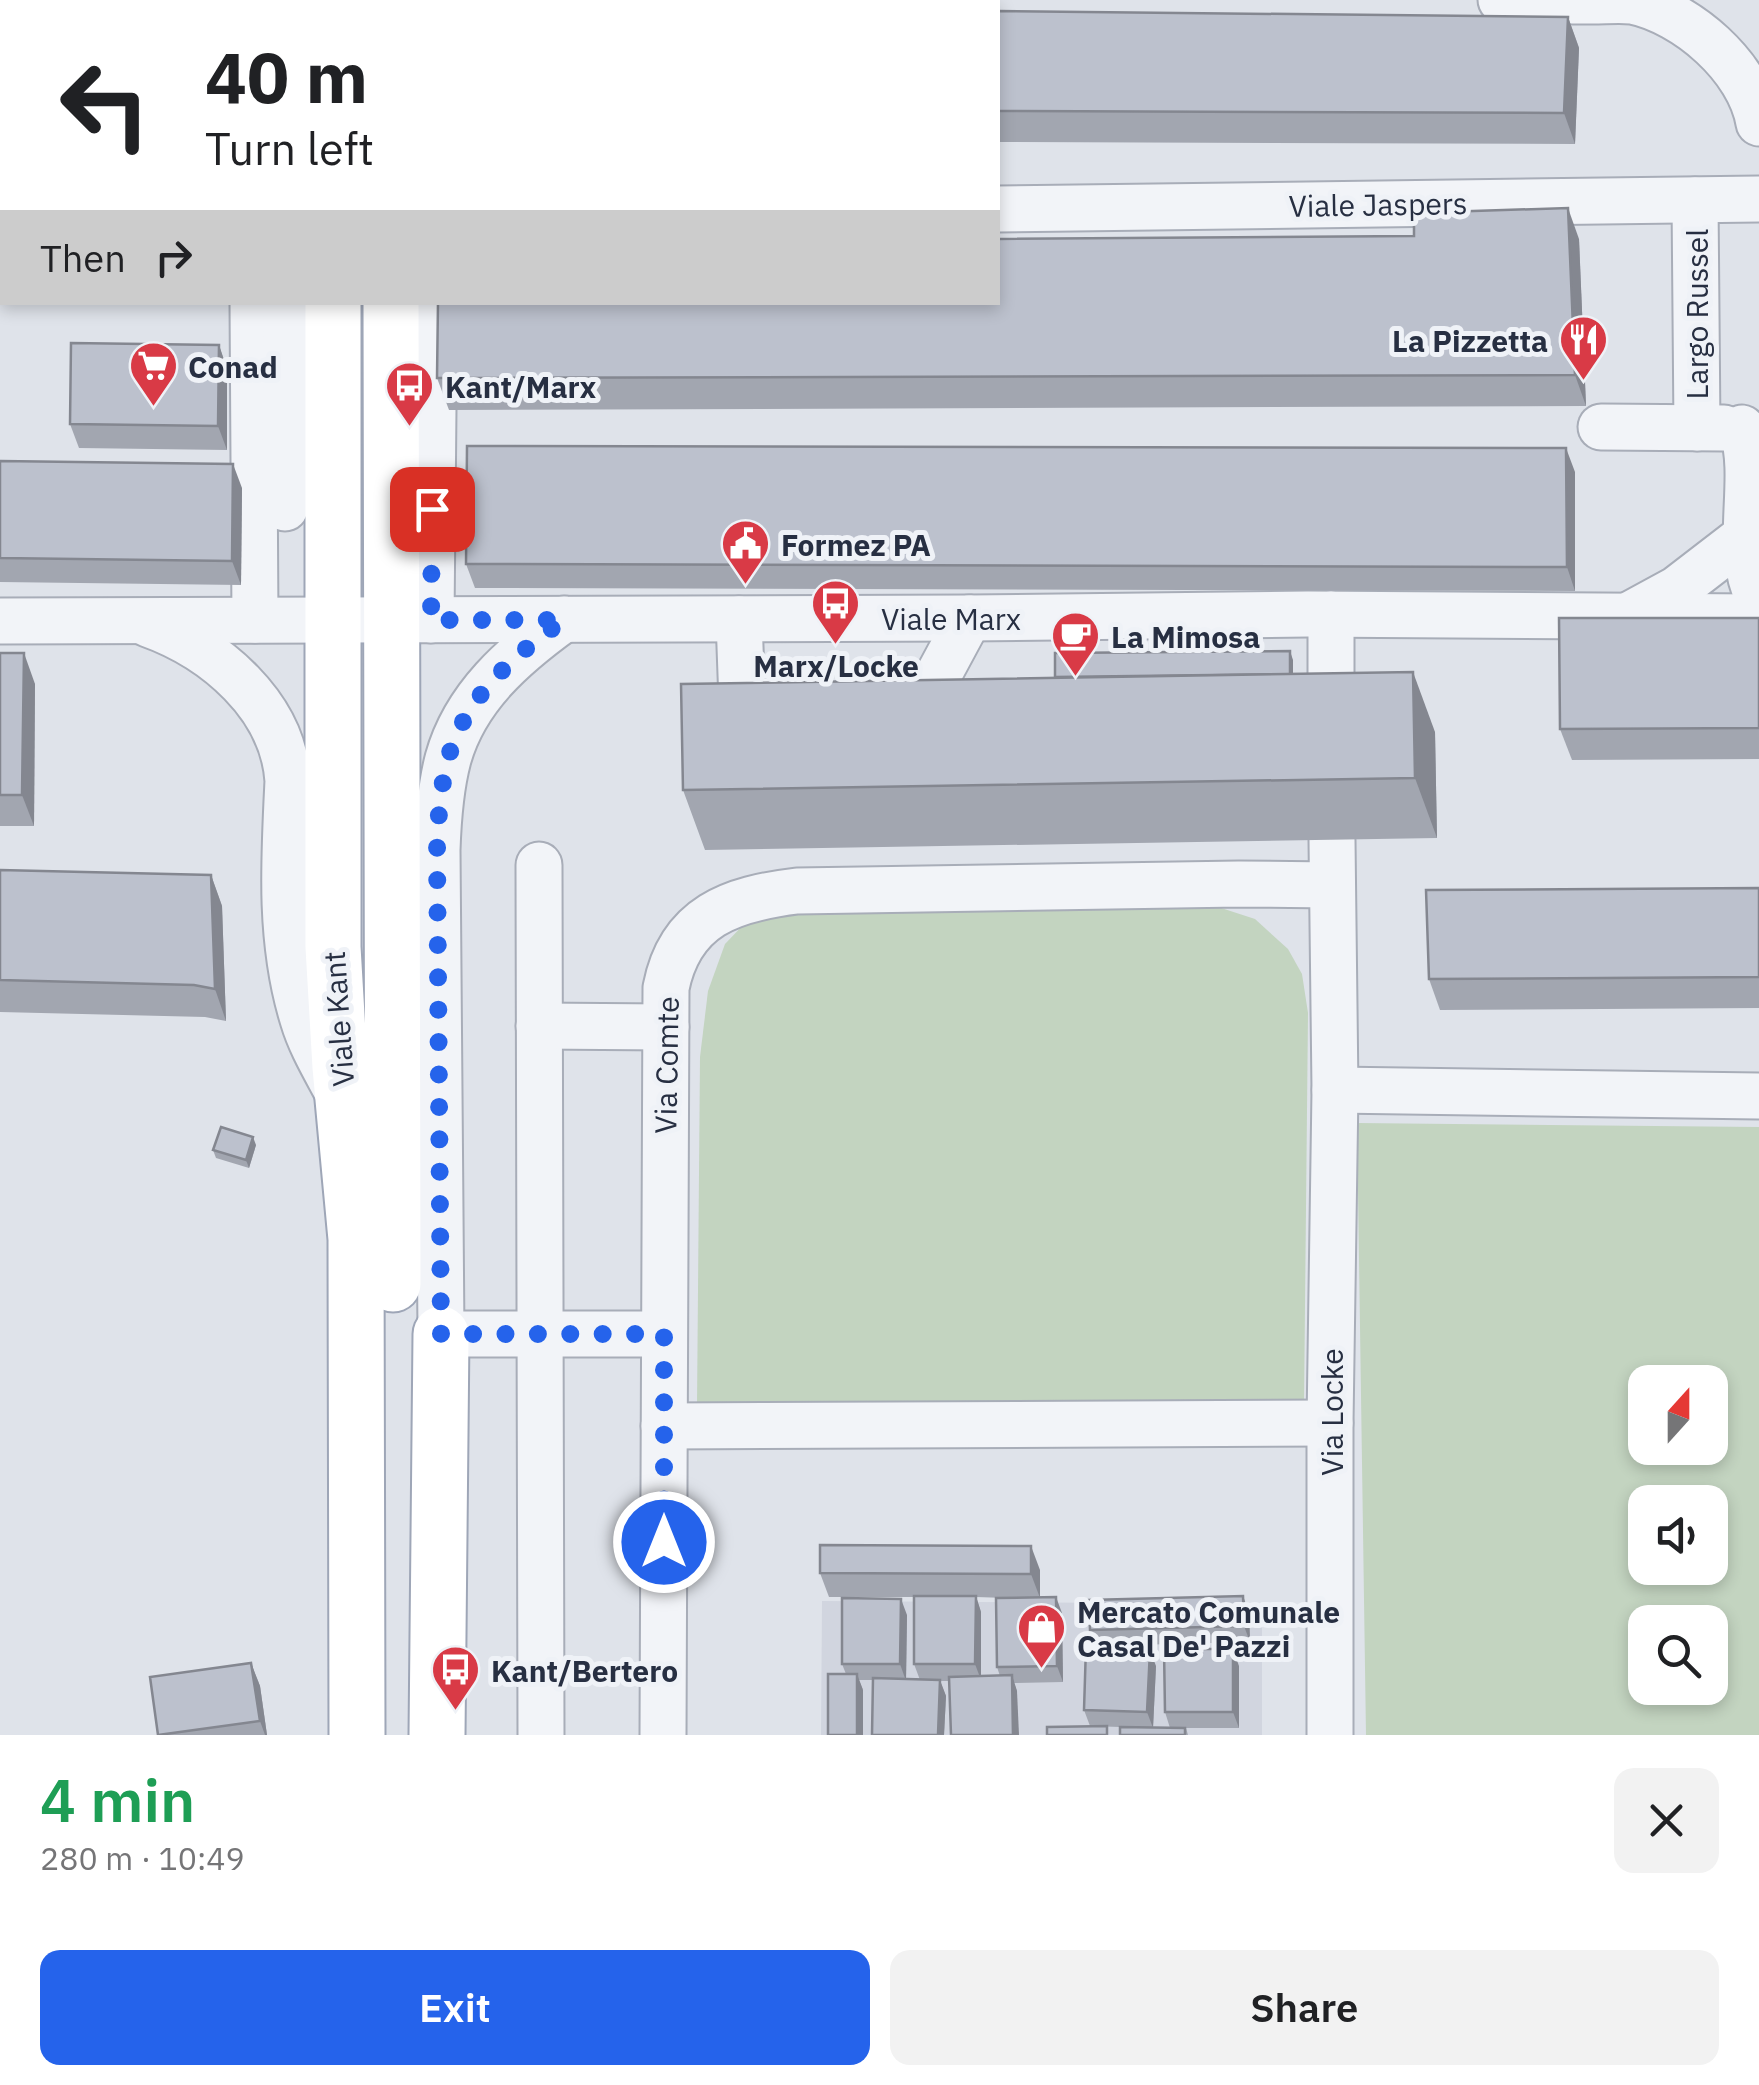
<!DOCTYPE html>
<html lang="en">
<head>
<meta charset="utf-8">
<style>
  body { margin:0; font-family:"IBM Plex Sans",sans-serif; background:#f2f2f2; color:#202124; height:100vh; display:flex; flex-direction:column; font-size:38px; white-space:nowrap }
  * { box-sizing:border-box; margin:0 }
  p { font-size:32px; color:#757577 }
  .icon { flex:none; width:55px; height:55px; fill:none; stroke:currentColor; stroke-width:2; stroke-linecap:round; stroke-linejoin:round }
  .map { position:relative; height:1735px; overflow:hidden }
  .panel { display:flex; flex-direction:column; background:#fff; flex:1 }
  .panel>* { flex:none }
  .banner { position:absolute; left:0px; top:0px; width:1000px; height:305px; box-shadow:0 5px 15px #0003; background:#fff; color:#202124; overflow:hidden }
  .needle { width:65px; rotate:21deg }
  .controls { position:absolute; left:1628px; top:1365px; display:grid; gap:20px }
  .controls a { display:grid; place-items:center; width:100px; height:100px; border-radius:20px; background:#fff; box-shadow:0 5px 15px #0003; font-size:50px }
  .pin { position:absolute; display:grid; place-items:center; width:85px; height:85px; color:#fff; margin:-42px; border-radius:20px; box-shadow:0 5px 15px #0006 }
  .me { position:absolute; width:110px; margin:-55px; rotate:0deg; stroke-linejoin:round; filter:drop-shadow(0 0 8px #0008) }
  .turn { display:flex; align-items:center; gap:35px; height:210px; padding:0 40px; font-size:45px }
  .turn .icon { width:130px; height:130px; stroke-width:2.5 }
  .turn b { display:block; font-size:70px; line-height:85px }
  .then { display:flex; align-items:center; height:95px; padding:0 40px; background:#0003; gap:20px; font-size:38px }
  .round { display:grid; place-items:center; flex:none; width:105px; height:105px; border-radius:20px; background:#f2f2f2 }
  .headline { display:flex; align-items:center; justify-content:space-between; height:170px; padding:0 40px }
  h1 { font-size:60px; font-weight:600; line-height:75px; color:#1e9e55 }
  .button { display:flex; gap:20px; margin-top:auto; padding:20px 40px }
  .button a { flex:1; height:115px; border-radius:20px; background:#2563eb; color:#fff; font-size:40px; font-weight:600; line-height:115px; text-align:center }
  .button a+a { background:#f2f2f2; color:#202124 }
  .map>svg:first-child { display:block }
  .built { fill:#d1d5df }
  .green { fill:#c3d4c0; fill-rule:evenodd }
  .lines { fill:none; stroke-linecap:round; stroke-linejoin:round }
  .minor-casing { stroke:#a8adb8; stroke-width:49 }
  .major-casing { stroke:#9ea6b7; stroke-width:59 }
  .minor { stroke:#f2f4f8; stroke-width:45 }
  .major { stroke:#fff; stroke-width:55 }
  .wall { fill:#a2a6b0; fill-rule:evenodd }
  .shaded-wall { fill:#848790 }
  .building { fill:#bcc1cd; stroke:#848790; stroke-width:2.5 }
  .route { stroke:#2563eb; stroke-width:18; stroke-dasharray:0 32.4 }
  .labels { text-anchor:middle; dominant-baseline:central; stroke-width:10; stroke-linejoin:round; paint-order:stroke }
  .street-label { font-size:30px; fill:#272f42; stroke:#eff2f7 }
  .poi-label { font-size:30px; font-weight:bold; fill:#272f42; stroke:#eff2f7; text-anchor:start }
</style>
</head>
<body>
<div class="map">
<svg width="1759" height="1735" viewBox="0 0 1759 1735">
  <rect width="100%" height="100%" fill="#dfe3ea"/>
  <path class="built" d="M822,1601L1262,1604V1735H821Z"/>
  <g class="green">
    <path d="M1215,906L1255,919L1288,949L1302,974L1308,1013L1304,1404L697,1406L700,1057L708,991L725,944L747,921L774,912Z"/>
    <path d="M1357,1123L1759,1127V1735H1366ZM1645,1382H1710V1448H1645ZM1645,1502H1710V1568H1645ZM1645,1622H1710V1688H1645Z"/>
  </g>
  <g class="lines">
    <defs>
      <g id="minor">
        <path d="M1501,0C1531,0 1562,1 1593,1C1605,1 1620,0 1632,1C1686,12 1750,67 1759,123"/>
        <path d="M288,2V0"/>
        <path d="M1695,200L1697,428"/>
        <path d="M0,205L2,204"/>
        <path d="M998,209L1759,199"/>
        <path d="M253,302L255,620"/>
        <path d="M1601,427L1724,428"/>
        <path d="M1742,428C1759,485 1732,545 1759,600"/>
        <path d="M285,508L286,302"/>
        <path d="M1631,614L1677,589L1738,542L1759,531"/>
        <path d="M564,619C514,655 465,697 448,759C440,789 438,820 437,850L441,1334H664"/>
        <path d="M739,619L742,702L782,701"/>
        <path d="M431,620L434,302"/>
        <path d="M0,621L969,618L1308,614L1759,617"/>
        <path d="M148,624C215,648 283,705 288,781C284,860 279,942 303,1019C311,1046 326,1070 339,1095"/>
        <path d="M886,699L926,698L969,618"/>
        <path d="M1331,732V614"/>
        <path d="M539,865L541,1735"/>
        <path d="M539,1026L666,1027"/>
        <path d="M1335,1090L1759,1096"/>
        <path d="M664,1426L1330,1423"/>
        <path d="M663,1735L666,988C680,916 731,899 797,891L1239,884L1331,885"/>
        <path d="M1330,1735V1423L1335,1090L1332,840"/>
      </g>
      <g id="major">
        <path d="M332,0V2"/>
        <path d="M390,2V0"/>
        <path d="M333,302V947L340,1067L356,1239L357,1735"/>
        <path d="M391,302L393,1284"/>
        <path d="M437,1735L441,1334"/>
      </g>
    </defs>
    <use href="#minor" class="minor-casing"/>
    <use href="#major" class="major-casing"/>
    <use href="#minor" class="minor"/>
    <use href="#major" class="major"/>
  </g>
  <g class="wall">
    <path d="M998,11L1568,17L1579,48L1575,144L998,142Z"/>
    <rect x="0" y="24" width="2" height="137"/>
    <path d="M1579,239L1586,406L449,410L437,378Z"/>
    <path d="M219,345L227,369V450L79,448L70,424Z"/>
    <path d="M0,461L242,488L241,585L0,582Z"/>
    <path d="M1575,472V591L475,588L466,564Z"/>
    <path d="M1759,618V759L1572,760L1560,729Z"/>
    <path d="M0,653L35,684L34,826H0Z"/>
    <path d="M1293,660V673L1435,732L1437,838L705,850L683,790L1055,677Z"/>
    <path d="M0,870L211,875L222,906L226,1021L205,1017L0,1012Z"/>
    <path d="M1759,888V1008L1440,1010L1429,979Z"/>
    <path d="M256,1145L249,1168L216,1158L213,1150Z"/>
    <path d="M1040,1570V1597L1062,1613L1063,1682L1014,1683L1017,1691L950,1681H940L946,1696L944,1735H872L873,1680H859L863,1690L846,1674L842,1664L907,1615L906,1679L920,1680L914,1664V1597H829L820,1573ZM976,1597L1006,1598L997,1667L1000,1676H981V1612Z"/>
    <path d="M1249,1612L1250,1642L1096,1646L1090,1630Z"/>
    <path d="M251,1663L260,1686L267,1735H159Z"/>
    <path d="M1156,1666L1153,1728H1170L1165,1712L1239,1666V1728H1186L1188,1735L1120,1727L1090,1726L1084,1710Z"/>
  </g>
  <g class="shaded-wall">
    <path d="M1568,17L1579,48L1575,144L1564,113Z"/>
    <path d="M1568,208L1579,239L1586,406L1575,375Z"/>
    <path d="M219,345L227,369V450L218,426Z"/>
    <path d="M1566,448L1575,472V591L1567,567Z"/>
    <path d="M233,464L242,488L241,585L232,561Z"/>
    <path d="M1290,651L1293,660V713L1290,704Z"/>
    <path d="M24,653L35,684L34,826L22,795Z"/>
    <path d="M1413,672L1435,732L1437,838L1415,778Z"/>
    <path d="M211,875L222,906L226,1021L215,989Z"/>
    <path d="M253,1137L256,1145L249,1168L246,1160Z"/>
    <path d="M1031,1546L1040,1570V1598L1031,1574Z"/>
    <path d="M976,1596L981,1612V1680L975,1664Z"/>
    <path d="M1243,1596L1249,1612L1250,1642L1244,1626Z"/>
    <path d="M1056,1597L1062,1613L1063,1682L1057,1666Z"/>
    <path d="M901,1599L907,1615L906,1681L900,1664Z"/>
    <path d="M1233,1649L1239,1666V1728L1233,1712Z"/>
    <path d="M1150,1650L1156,1666L1153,1728L1147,1712Z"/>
    <path d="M251,1663L260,1686L267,1735H265L260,1721Z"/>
    <path d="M857,1674L863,1690V1735H857Z"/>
    <path d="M1012,1675L1017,1691L1019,1735H1013Z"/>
    <path d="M940,1680L946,1696L944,1735H938Z"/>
  </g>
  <g class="building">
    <path d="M998,11L1568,17L1564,113L998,111Z"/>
    <path d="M0,24H2V130L0,129Z"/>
    <path d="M1568,208L1575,375L437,378L438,302H998V239L1414,236V213Z"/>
    <path d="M71,343L219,345L218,426L70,424Z"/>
    <path d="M467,446L1566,448L1567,567L466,564Z"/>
    <path d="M0,461L233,464L232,561L0,558Z"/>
    <path d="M1559,618H1759V728L1560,729Z"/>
    <path d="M1290,651V674L1055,677V653Z"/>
    <path d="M0,653H24L22,795H0Z"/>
    <path d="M1413,672L1415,778L683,790L681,684Z"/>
    <path d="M0,870L211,875L215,989L194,985L0,980Z"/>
    <path d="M1759,888V977L1429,979L1426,890Z"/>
    <path d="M221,1127L253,1137L246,1160L213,1150Z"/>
    <path d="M820,1545L1031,1546V1574L820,1573Z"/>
    <path d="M914,1596H976L975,1664H914Z"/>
    <path d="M1243,1596L1244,1626L1090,1630L1089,1600Z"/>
    <path d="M1056,1597L1057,1666L997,1667L996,1598Z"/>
    <path d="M842,1598L901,1599L900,1664H842Z"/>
    <path d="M1086,1646L1150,1650L1147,1712L1084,1710Z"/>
    <path d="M1164,1649H1233V1712H1165Z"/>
    <path d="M251,1663L260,1721L158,1735L150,1677Z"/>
    <rect x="828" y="1674" width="29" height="61"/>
    <path d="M1012,1675L1013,1735H951L949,1677Z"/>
    <path d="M873,1678L940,1680L938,1735H872Z"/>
    <path d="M1107,1726V1735H1047V1727Z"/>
    <path d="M1120,1727L1185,1728V1735H1120Z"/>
  </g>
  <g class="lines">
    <path class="route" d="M432,509L431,620H564C514,655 465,697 448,759C440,789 438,820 437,850L441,1334H664V1542"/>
  </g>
  <defs>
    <symbol id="restaurant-pin" viewBox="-11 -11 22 30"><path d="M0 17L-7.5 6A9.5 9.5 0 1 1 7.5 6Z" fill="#d93a46" stroke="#eff2f7"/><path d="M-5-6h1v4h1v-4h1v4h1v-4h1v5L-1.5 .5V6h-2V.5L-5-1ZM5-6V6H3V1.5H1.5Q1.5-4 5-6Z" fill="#fff"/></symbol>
    <symbol id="supermarket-pin" viewBox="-11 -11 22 30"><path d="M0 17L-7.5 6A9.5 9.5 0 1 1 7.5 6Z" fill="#d93a46" stroke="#eff2f7"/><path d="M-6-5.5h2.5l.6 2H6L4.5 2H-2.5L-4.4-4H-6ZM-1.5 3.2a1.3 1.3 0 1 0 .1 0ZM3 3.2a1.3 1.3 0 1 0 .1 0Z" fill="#fff"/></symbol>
    <symbol id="bus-pin" viewBox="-11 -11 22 30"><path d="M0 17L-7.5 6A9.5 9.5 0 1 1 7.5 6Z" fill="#d93a46" stroke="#eff2f7"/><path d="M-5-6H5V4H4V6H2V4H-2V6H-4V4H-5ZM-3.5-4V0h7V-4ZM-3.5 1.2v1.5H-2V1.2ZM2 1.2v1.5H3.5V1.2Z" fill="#fff"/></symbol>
    <symbol id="civic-pin" viewBox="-11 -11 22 30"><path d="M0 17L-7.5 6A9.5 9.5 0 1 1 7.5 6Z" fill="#d93a46" stroke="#eff2f7"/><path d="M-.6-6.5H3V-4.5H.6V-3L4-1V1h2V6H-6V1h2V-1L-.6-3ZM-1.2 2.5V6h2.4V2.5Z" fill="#fff"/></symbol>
    <symbol id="cafe-pin" viewBox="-11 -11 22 30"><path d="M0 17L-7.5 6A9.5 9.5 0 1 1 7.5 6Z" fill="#d93a46" stroke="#eff2f7"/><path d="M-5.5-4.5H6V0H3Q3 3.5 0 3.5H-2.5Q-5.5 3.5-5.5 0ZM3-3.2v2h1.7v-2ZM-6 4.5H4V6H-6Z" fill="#fff"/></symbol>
    <symbol id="shop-pin" viewBox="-11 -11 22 30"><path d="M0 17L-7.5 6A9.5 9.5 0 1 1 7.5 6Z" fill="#d93a46" stroke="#eff2f7"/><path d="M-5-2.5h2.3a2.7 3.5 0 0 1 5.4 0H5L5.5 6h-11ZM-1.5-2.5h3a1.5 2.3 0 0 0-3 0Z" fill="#fff"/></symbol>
  </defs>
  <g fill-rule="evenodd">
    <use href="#restaurant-pin" x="1556" y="312" width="55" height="75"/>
    <use href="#supermarket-pin" x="126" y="338" width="55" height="75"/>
    <use href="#bus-pin" x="382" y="358" width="55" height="75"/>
    <use href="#civic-pin" x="718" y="516" width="55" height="75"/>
    <use href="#bus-pin" x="808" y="576" width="55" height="75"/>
    <use href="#cafe-pin" x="1048" y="608" width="55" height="75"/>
    <use href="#shop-pin" x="1014" y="1600" width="55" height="75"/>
    <use href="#bus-pin" x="428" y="1642" width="55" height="75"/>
  </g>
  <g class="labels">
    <g class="street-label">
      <text transform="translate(1378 204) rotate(-1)">Viale Jaspers</text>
      <text transform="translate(1696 314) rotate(-90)">Largo Russel</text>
      <text x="951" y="618">Viale Marx</text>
      <text transform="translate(338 1019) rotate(-94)">Viale Kant</text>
      <text transform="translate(666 1065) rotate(-89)">Via Comte</text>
      <text transform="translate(1331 1412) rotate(-90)">Via Locke</text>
    </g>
    <g class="poi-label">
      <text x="1548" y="340" text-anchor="end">La Pizzetta</text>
      <text x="188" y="366">Conad</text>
      <text x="445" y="386">Kant/Marx</text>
      <text x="781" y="544">Formez PA</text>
      <text x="1111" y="636">La Mimosa</text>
      <text x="836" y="665" text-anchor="middle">Marx/Locke</text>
      <text x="1077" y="1611">Mercato Comunale<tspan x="1077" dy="34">Casal De' Pazzi</tspan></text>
      <text x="491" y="1670">Kant/Bertero</text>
    </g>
  </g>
</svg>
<div class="controls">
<a><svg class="needle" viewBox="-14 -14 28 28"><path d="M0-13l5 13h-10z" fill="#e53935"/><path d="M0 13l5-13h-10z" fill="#757577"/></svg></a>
<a><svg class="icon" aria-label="sound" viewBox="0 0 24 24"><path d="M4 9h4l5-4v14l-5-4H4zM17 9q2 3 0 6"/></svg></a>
<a><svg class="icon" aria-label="search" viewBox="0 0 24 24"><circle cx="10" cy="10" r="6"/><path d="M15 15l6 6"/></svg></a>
</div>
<div class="pin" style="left:432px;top:509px;background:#d93025"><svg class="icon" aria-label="arrive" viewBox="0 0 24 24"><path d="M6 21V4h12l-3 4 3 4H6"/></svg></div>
<svg class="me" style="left:664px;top:1542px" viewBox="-20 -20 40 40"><circle r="17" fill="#2563eb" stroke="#fff" stroke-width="3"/><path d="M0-11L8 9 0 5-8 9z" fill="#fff"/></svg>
<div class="banner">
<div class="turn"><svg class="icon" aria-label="left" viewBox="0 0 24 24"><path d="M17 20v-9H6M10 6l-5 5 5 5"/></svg><div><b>40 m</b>Turn left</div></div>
<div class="then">Then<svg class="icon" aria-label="right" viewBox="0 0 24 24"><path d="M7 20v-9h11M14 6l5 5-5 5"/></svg></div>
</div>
</div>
<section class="panel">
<div class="headline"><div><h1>4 min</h1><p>280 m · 10:49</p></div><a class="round"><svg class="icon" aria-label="close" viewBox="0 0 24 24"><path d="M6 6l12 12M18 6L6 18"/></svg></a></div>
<div class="button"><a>Exit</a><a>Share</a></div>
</section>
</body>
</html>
